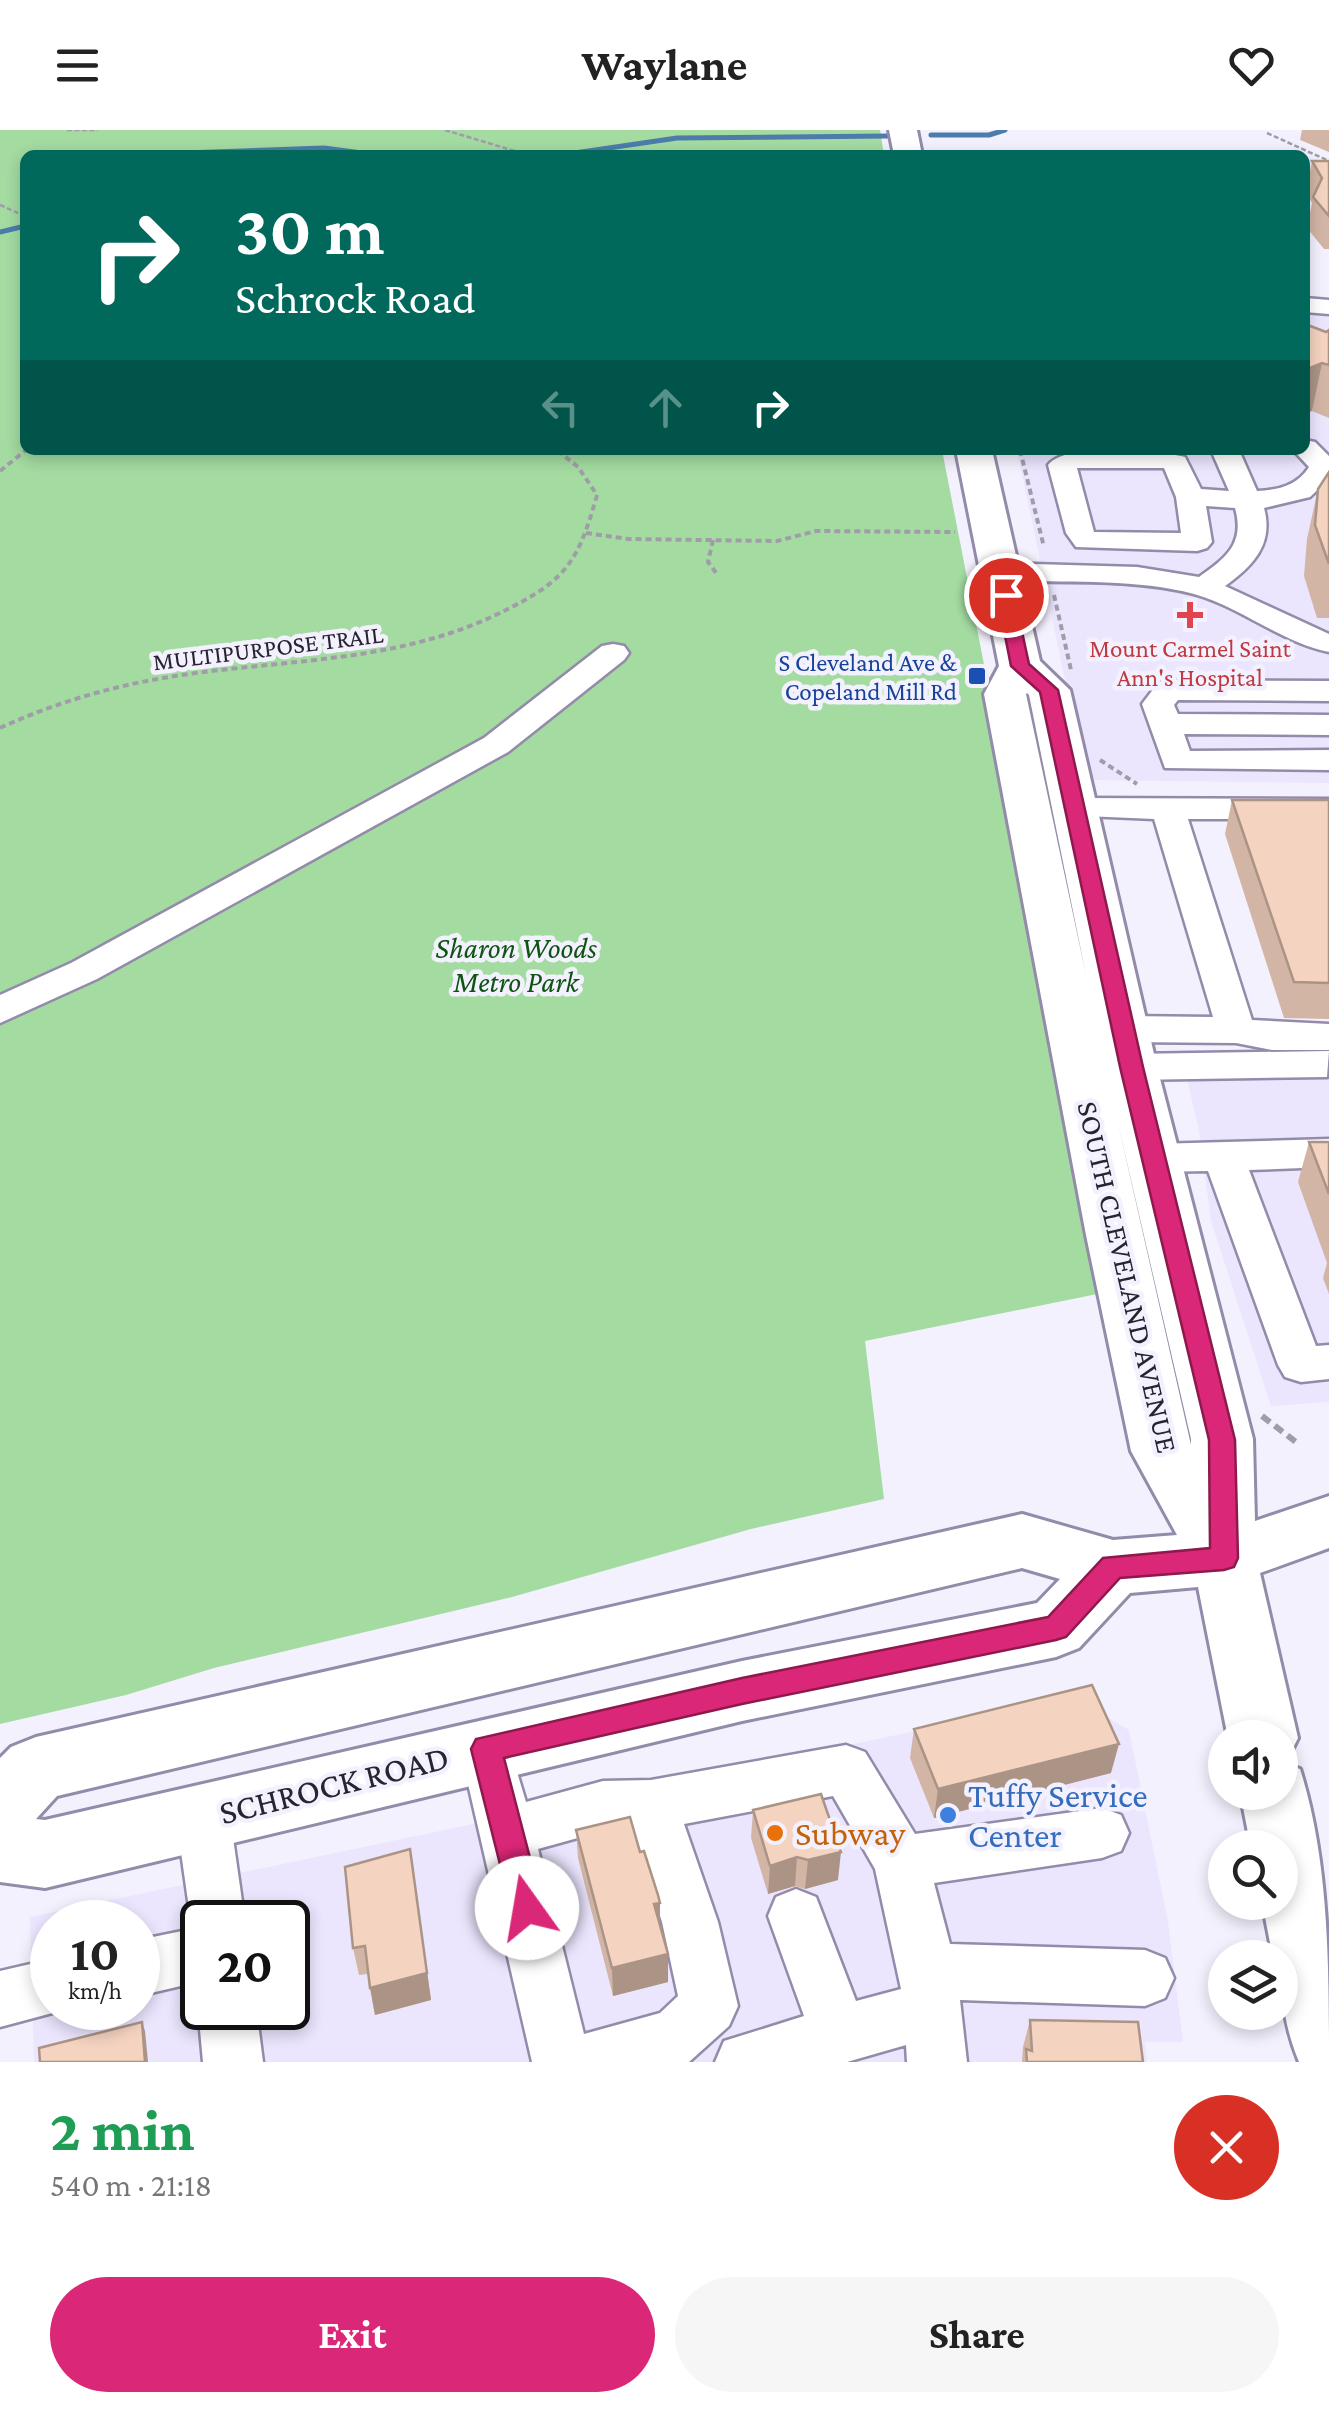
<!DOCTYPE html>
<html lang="en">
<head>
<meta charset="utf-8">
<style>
  body { margin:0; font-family:"Crimson Pro",serif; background:#f6f6f6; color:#222; height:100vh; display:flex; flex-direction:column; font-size:38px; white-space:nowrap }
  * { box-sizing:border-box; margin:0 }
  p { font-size:32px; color:#767676 }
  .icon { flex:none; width:55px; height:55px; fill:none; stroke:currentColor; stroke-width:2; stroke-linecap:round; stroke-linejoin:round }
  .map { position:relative; height:1932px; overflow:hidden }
  .drawer { display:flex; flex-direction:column; background:#fff; flex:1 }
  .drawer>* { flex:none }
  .hud { position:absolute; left:20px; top:20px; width:1290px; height:305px; border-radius:15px; box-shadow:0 5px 15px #0003; background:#00695c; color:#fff; overflow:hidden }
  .controls { position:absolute; left:1208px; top:1590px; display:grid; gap:20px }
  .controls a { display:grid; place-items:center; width:90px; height:90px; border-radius:50%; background:#fff; box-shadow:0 5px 15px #0003; font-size:50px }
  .speed { position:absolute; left:30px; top:1770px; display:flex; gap:20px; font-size:50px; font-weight:700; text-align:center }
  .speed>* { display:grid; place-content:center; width:130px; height:130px; border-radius:50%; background:#fff; box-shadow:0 5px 15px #0003; line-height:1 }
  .speed small { font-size:25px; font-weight:400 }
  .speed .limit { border:5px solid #111; border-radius:15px; background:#fff; color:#111 }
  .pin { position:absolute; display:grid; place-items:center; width:85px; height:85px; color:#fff; margin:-42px; border:5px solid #fff; border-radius:50%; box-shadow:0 2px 10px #0007 }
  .me { position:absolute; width:110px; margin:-55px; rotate:347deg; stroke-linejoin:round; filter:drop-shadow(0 0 8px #0008) }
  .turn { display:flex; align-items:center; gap:35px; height:210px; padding:0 50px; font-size:45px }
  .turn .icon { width:130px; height:130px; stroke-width:2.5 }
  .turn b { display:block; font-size:70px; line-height:85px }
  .lanes { display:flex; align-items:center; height:95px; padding:0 50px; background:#0003; justify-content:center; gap:50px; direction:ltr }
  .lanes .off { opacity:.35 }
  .round { display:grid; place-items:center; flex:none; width:105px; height:105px; border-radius:52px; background:#f6f6f6 }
  .head { display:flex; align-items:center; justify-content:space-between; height:170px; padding:0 50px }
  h1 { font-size:60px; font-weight:700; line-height:75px; color:#1e9e55 }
  .cta { display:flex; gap:20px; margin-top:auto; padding:20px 50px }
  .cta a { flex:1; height:115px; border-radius:60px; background:#db2777; color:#fff; font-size:40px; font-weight:700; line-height:115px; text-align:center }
  .cta a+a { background:#f6f6f6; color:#222 }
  header { display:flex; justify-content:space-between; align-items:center; height:130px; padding:0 50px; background:#fff; font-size:45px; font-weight:700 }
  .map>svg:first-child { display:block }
  .built { fill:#ebe5fe; fill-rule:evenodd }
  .green { fill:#a3dba1 }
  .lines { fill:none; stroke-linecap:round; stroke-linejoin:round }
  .stream { stroke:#4d7cab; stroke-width:5 }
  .minor-casing { stroke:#938ba9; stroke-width:5 }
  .major-casing { stroke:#938ba9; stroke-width:6 }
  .path-far2 { stroke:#a09da9; stroke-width:2.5; stroke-dasharray:5 2.5; stroke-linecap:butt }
  .path-far1 { stroke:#a09da9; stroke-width:4; stroke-dasharray:6 4; stroke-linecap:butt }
  .path { stroke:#a09da9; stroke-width:6; stroke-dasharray:10 6; stroke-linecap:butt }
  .minor { fill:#fff; fill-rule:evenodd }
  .major { fill:#fff; fill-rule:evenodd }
  .wall { fill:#d2b5a5 }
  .shaded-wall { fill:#ab9486 }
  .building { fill:#f4d3c0; stroke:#ab9486; stroke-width:2.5 }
  .route { fill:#db2777; stroke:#8e194d; stroke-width:2.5 }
  .health-dot { fill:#e0444e; stroke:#f4f1fe; stroke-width:4 }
  .transit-dot { fill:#1a4fb4; stroke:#f4f1fe; stroke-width:4 }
  .shop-dot { fill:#3f7fe0; stroke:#f4f1fe; stroke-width:4 }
  .food-dot { fill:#e8710a; stroke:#f4f1fe; stroke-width:4 }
  .labels { text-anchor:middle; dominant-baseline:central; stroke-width:9; stroke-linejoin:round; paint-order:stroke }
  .far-street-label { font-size:25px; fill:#272430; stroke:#f4f1fe }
  .far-health-label { font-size:25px; fill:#be3a42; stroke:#f4f1fe }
  .far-transit-label { font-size:25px; fill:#164399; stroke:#f4f1fe; text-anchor:end }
  .park-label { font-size:30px; font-style:italic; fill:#0d5413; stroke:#f4f1fe }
  .street-label { font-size:30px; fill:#272430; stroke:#f4f1fe }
  .near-street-label { font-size:35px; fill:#272430; stroke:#f4f1fe }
  .near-shop-label { font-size:35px; fill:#366cbe; stroke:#f4f1fe; text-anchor:start }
  .near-food-label { font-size:35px; fill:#c56008; stroke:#f4f1fe; text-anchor:start }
</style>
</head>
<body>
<header><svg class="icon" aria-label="menu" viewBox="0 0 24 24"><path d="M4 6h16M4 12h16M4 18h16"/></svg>Waylane<svg class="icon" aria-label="heart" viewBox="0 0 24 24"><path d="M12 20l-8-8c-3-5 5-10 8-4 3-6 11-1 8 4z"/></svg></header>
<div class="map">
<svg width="1329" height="1932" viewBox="0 0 1329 1932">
  <rect width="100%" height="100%" fill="#f4f1fe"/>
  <g class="built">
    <path d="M1305,175L1329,188V653L1086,650L1017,320H1305Z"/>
    <path d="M1180,920L1329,922V1272L1271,1276L1211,1091L1199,1000Z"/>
    <path d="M1073,1568L1129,1600L1168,1792L1183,1912H1145L1147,1932H34L30,1787ZM52,1792H138V1878H52ZM202,1792H288V1878H202Z"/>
  </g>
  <path class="green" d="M0,0H880L884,25H25V320H942L1107,1162L865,1211L884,1369L751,1399L512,1467L214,1538L126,1565L0,1594Z"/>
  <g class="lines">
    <g class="stream">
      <path d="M931,5H989L1005,0"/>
      <path d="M127,25L324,18L377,25"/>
      <path d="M561,25L677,8L888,6"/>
      <path d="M0,102L25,96"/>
    </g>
    <defs>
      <g id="minor">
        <path d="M1305,168L1329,170V184L1305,182Z"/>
        <path d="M1305,310L1315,312L1329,326V349L1310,367L1264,378C1274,414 1253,436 1225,456L1329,504V522C1280,512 1241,477 1194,464C1132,448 1063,453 1000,451L990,448L985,442L990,436L1000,433L1137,437L1199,447C1226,428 1245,414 1235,378L1206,376L1212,412L1207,418L1197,421L1076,417L1066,403L1048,335C1066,312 1157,320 1185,327L1201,359L1229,361L1211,320H1239L1257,361C1278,360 1297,356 1309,337L1293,320H1305ZM1077,338H1164L1176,367L1181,403L1094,402Z"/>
        <path d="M613,514L624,516L629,523L624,530L508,622L97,849L0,893V865L71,833L484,608L602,516Z"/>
        <path d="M1169,550L1329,551V571L1178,570L1174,575L1178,584L1329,585V605L1184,604L1190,621L1329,620V640L1165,638L1142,574L1158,553Z"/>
        <path d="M1074,668L1329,669V689H1188L1252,890L1329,894V920H1272L1236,913L1125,912L1111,908L1106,899L1111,890L1125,886L1213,887L1154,689L1062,685L1057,678L1062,671Z"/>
        <path d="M1329,921L1327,947L1131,950L1117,946L1111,937L1117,928L1131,924Z"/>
        <path d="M1329,1009V1037L1249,1040L1316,1216L1329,1215V1249L1301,1252L1285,1247L1278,1235L1208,1041L1155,1042L1140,1038L1134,1028L1140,1018L1155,1014Z"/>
        <path d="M486,1595L505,1602L526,1672L603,1651L651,1650L846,1615L865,1622L915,1704L1102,1678L1121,1685L1129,1703L1121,1721L1102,1728L934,1753L950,1814L1145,1820L1165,1828L1174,1848L1165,1868L1145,1876L960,1870L967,1932H907L906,1915L847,1932H715L724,1911L804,1886L768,1786L776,1767L796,1759L816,1767L856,1871L901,1859L875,1739L833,1666L684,1694L718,1792L738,1876L729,1896L689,1932H532L460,1619L467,1602ZM632,1700L662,1792L678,1866L660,1883L584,1904L538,1719L603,1701Z"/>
        <path d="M203,1662L222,1669L230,1687L245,1792H202V1851L138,1866V1810L192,1799L176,1687L184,1669Z"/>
        <path d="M52,1829V1878H71L0,1897V1841Z"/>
        <path d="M202,1867V1878H256L263,1932H203L198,1878Z"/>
      </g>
      <g id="major">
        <path d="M889,0H917L922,25H894Z"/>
        <path d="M956,320H992L1040,531L1070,560L1157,937L1253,1309L1255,1391L1329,1366V1418L1260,1443L1298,1608L1287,1630L1281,1632L1300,1639C1329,1730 1329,1835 1329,1932H1299C1285,1898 1280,1864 1280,1828H1273L1262,1772H1280V1718H1251L1240,1662H1280V1608H1228L1198,1457L1130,1463L1079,1518L1056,1527L742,1591L45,1758L0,1752V1628L11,1617L36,1607L1022,1384L1113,1410L1177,1405L1131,1321L1086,1105L984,564L999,536ZM1027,563L1029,565L1086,845L1026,564ZM1117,989L1191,1309V1315ZM1022,1438L1060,1449L1037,1473L742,1531L45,1690L36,1689L57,1666Z"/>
      </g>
    </defs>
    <use href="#minor" class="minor-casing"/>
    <use href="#major" class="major-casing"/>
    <g class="path-far2">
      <path d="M67,0H98"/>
      <path d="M445,0L528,25"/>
      <path d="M1267,3L1329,31"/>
      <path d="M0,75L25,86"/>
    </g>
    <g class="path-far1">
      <path d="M1020,320L1044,417"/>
      <path d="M0,341L26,320"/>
      <path d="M586,403L628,409L777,411L816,401L955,402"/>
      <path d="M713,410L708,432L717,444"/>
      <path d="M1054,465L1071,540"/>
      <path d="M0,598C61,570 123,553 189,544C296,529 401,531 500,483C524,471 552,457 568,435C583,415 590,389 597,365L578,337L557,320"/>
      <path d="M1100,630L1137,654"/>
    </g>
    <path class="path" d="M1262,1286L1296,1312"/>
    <use href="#minor" class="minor"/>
    <use href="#major" class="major"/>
  </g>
  <g class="wall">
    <path d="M1302,0H1329V22L1300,10Z"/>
    <path d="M1312,31H1329V119H1324L1307,98L1312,73L1306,62Z"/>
    <path d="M1329,200V288L1312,281L1326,202Z"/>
    <path d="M1329,342V488H1317L1304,446L1307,409L1318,359Z"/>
    <path d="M1232,670H1329V889L1284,888L1225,704Z"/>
    <path d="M1309,1012H1329V1164L1323,1148L1327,1133L1298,1052Z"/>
    <path d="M914,1599L1111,1643L934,1688L910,1628Z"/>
    <path d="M753,1680L838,1750L805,1759L795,1756L768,1764L751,1708Z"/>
    <path d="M576,1700L660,1794L668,1852L613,1866L578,1728Z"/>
    <path d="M410,1719L431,1870L375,1885L368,1844L359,1845L353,1818Z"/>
    <path d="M1030,1890L1143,1932H1022L1023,1917Z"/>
  </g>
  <g class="shaded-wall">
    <path d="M1322,233L1312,281L1305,284V240Z"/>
    <path d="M1119,1614L1111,1643L934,1688L938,1659Z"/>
    <path d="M410,1719L431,1870L375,1885L370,1858Z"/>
    <path d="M841,1722L838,1750L805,1759L808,1730Z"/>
    <path d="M797,1727L795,1756L768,1764L770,1736Z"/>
    <path d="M660,1773V1800L654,1774Z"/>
    <path d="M668,1824V1852L613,1866L612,1838Z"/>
    <path d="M142,1892L145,1901L148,1932H145Z"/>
  </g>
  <g class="building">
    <path d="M1312,31H1329V86L1313,67L1322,48Z"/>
    <path d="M1305,194L1326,202L1329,200V235L1322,233L1305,240Z"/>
    <path d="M1329,342V434L1315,395L1318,359Z"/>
    <path d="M1232,670H1329V853L1294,852Z"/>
    <path d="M1309,1012H1329V1064Z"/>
    <path d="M1092,1555L1119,1614L938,1659L914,1599Z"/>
    <path d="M821,1664L841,1722L808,1730L797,1727L770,1736L753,1680Z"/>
    <path d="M630,1687L640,1722L644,1721L658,1765L660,1773L654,1774L668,1824L612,1838L576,1700Z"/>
    <path d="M410,1719L427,1843L370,1858L365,1816L353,1818L345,1737Z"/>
    <path d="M1030,1890L1138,1892L1143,1932H1027L1026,1919L1032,1921Z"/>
    <path d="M142,1892L145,1932H40L39,1918Z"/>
  </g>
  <path class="route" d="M1006,460L1014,465L1029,534L1058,560L1143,937L1235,1310L1238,1428L1234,1437L1224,1440L1120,1448L1066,1507L1056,1510L742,1574L504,1628L543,1778L538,1789L527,1794L516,1789L511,1778L471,1619L476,1609L742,1548L1048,1487L1103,1428L1210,1418L1209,1310L1120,937L1040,562L1011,536L997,465Z"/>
  <path class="health-dot" d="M1185 470h10v10h10v10h-10v10h-10v-10h-10v-10h10z"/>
  <rect class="transit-dot" x="967" y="536" width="20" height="20" rx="5"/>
  <circle class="shop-dot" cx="948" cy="1685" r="10"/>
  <circle class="food-dot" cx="775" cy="1703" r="10"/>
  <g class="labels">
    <g class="far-street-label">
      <text transform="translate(268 518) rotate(-7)">MULTIPURPOSE TRAIL</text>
    </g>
    <g class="far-health-label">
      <text x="1190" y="518">Mount Carmel Saint<tspan x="1190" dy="29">Ann's Hospital</tspan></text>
    </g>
    <g class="far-transit-label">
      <text x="957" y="532">S Cleveland Ave &amp;<tspan x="957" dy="29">Copeland Mill Rd</tspan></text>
    </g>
    <g class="park-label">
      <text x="516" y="817">Sharon Woods<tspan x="516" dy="34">Metro Park</tspan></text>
    </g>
    <g class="street-label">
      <text transform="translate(1128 1147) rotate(77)">SOUTH CLEVELAND AVENUE</text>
    </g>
    <g class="near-street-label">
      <text transform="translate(334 1655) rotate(-14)">SCHROCK ROAD</text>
    </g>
    <g class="near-shop-label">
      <text x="968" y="1665">Tuffy Service<tspan x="968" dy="40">Center</tspan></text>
    </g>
    <g class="near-food-label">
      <text x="795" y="1703">Subway</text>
    </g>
  </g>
</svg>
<div class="controls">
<a><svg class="icon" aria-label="sound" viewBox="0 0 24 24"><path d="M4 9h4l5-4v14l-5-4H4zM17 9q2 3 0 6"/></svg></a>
<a><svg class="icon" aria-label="search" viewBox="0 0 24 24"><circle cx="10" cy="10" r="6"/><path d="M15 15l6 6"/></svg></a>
<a><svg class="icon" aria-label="layers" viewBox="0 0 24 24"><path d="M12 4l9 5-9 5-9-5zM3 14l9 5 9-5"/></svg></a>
</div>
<div class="speed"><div>10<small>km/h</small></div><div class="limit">20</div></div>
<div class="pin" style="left:1006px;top:465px;background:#d93025"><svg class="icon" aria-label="arrive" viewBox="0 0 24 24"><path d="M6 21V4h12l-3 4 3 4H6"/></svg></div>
<svg class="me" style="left:527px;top:1778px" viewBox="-20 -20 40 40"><circle r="19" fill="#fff"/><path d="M0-13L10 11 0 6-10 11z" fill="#db2777"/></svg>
<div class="hud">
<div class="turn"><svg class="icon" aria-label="right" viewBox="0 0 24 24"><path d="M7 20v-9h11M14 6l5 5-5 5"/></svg><div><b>30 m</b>Schrock Road</div></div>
<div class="lanes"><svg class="icon off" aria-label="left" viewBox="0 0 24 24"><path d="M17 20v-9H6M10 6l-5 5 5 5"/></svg><svg class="icon off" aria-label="ahead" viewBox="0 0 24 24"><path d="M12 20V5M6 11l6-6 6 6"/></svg><svg class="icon" aria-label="right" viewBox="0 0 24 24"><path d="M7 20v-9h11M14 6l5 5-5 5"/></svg></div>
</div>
</div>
<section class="drawer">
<div class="head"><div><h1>2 min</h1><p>540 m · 21:18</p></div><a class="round" style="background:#d93025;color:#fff"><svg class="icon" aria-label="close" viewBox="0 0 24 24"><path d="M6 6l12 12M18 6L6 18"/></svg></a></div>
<div class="cta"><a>Exit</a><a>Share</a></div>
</section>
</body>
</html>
